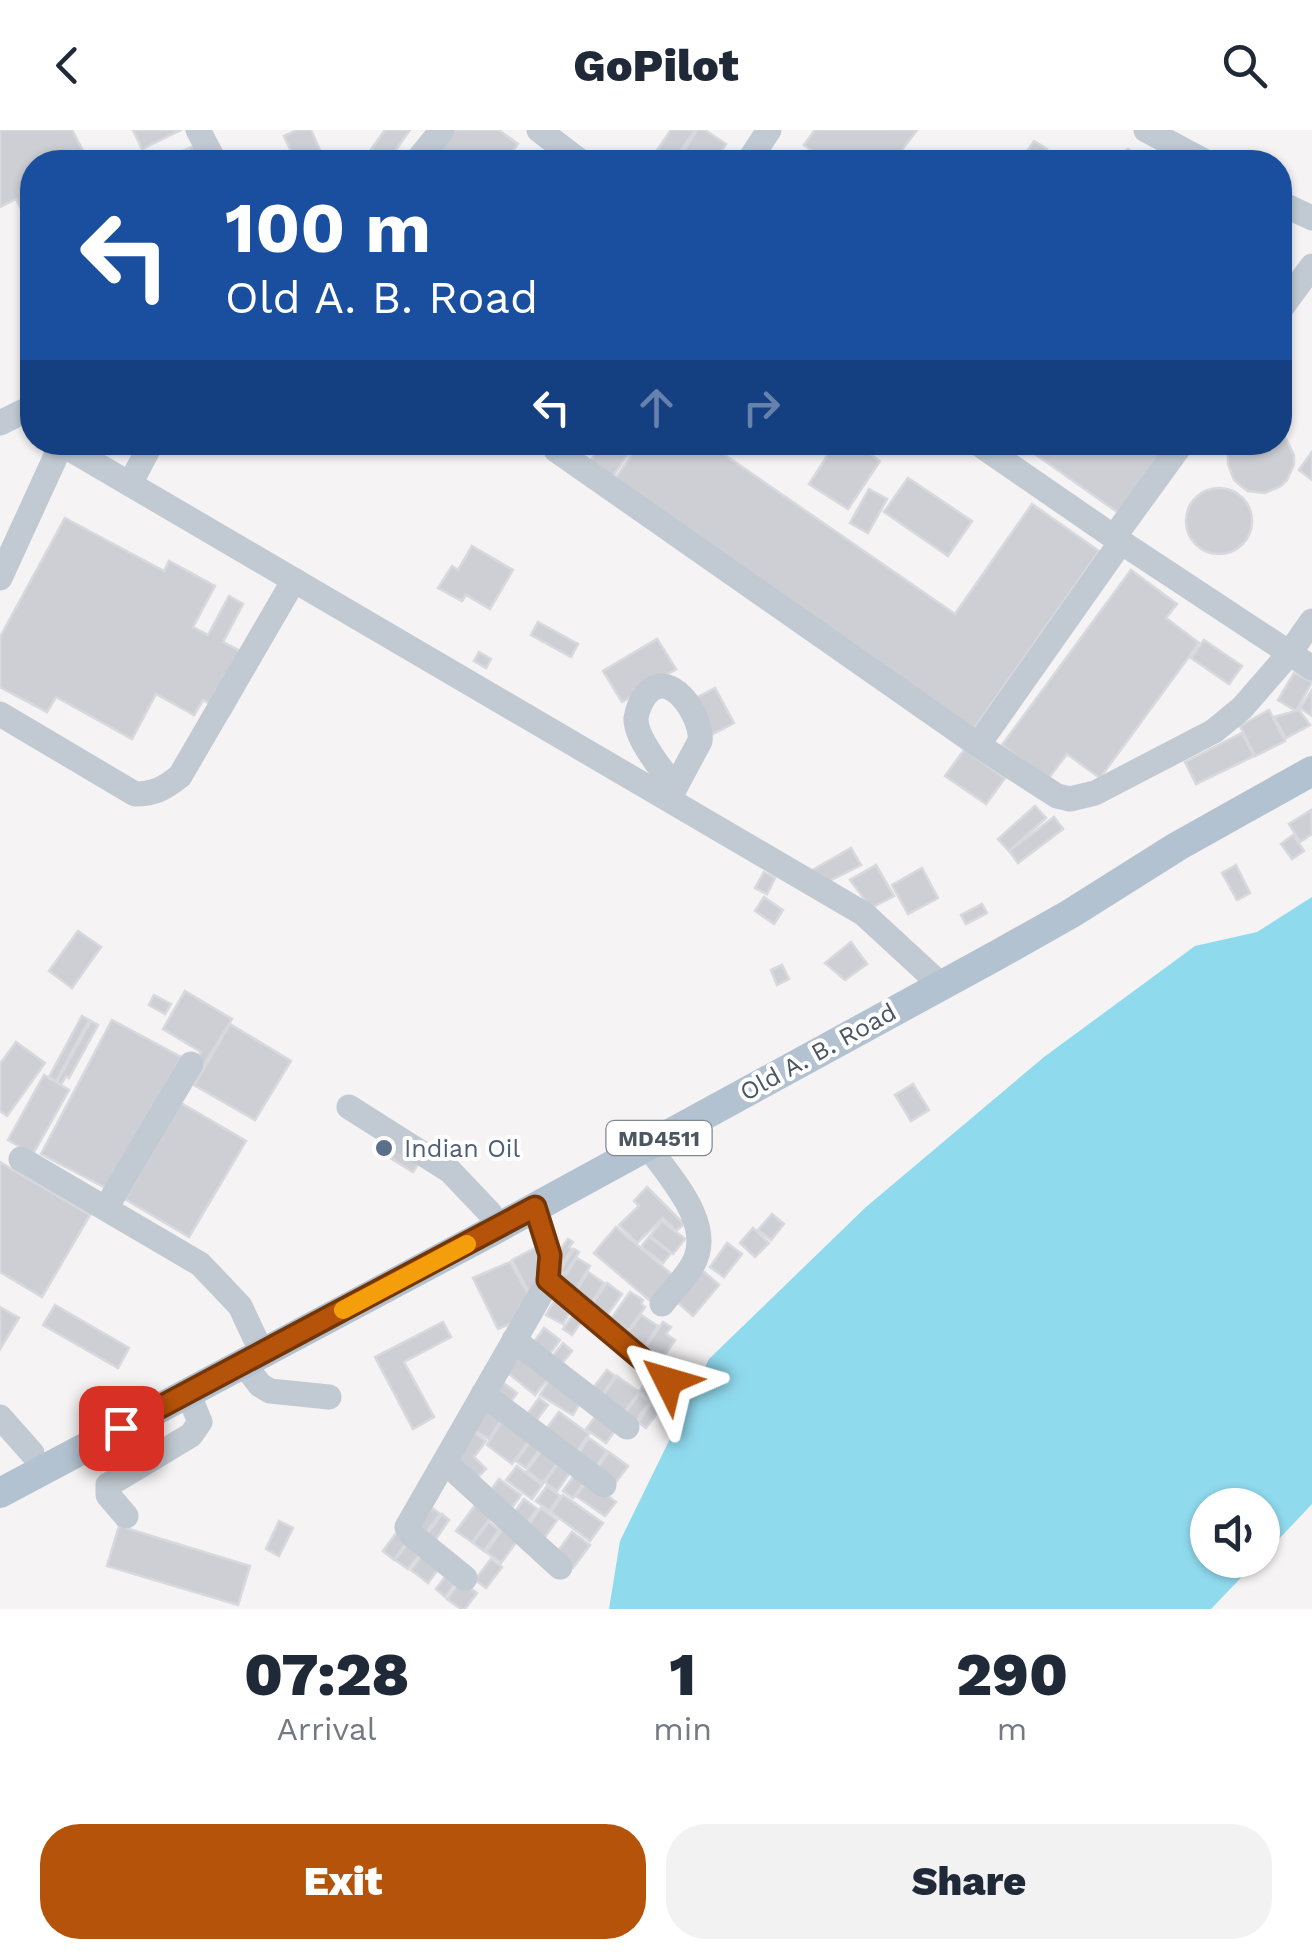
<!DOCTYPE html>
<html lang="en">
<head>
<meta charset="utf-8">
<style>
  body { margin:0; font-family:"Work Sans",sans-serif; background:#f2f2f3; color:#1f2937; height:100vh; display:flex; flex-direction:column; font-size:38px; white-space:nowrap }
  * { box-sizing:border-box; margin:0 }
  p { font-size:32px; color:#747a83 }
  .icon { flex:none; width:55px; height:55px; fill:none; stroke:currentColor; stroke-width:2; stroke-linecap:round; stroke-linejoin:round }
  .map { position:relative; height:1479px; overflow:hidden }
  .side { display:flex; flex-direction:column; background:#fff; flex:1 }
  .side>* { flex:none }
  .banner { position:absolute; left:20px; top:20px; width:1272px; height:305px; border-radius:40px; box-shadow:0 2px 8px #0004; background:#1a4fa0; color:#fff; overflow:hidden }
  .fabs { position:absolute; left:1190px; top:1358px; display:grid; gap:20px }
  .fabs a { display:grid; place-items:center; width:90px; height:90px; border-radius:50%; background:#fff; box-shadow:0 2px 8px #0004; font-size:50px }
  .pin { position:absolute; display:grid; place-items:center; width:85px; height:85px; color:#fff; margin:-42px; border-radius:20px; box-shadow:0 5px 15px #0006 }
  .me { position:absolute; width:110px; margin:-55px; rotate:310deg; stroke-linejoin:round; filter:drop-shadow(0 0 8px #0008) }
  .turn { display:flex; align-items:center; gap:35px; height:210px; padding:0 40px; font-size:45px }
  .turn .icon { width:130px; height:130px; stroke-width:2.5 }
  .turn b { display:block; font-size:70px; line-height:85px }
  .lanes { display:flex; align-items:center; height:95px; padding:0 40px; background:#0003; justify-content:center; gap:50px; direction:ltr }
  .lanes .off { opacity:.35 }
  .eta { display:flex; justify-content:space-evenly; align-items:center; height:170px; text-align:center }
  .eta b { font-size:60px; font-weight:800; line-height:70px }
  .button { display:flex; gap:20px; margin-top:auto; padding:20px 40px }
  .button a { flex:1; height:115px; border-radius:40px; background:#b45309; color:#fff; font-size:40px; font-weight:800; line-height:115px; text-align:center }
  .button a+a { background:#f2f2f3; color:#1f2937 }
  header { display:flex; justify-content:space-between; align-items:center; height:130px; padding:0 40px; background:#fff; font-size:45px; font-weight:800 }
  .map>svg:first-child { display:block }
  .water { fill:#90daee }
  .building { fill:#cdcfd5; stroke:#d7d9de; stroke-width:2.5 }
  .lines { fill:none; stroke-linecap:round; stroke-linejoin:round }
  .minor { stroke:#c1cad2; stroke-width:25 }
  .major { stroke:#b3c2d1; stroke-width:30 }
  .route-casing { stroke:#753606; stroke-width:25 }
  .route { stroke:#b45309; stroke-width:18 }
  .slow { stroke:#f59e0b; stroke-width:18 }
  .service-dot { fill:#5c6f8a; stroke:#fff; stroke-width:4 }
  .labels { text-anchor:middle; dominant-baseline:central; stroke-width:8; stroke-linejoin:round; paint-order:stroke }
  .shield { fill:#fff; stroke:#808990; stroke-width:2.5 }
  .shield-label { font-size:22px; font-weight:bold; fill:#4a5661 }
  .street-label { font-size:25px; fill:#4a5661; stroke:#fff }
  .service-label { font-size:25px; fill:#4e5e75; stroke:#fff; text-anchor:start }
</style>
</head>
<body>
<header><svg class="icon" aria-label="back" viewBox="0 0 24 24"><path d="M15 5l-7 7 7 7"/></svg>GoPilot<svg class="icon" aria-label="search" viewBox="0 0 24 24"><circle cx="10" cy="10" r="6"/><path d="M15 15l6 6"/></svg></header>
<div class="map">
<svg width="1312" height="1479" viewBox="0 0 1312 1479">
  <rect width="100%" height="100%" fill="#f5f3f3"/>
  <path class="water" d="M1312,767V1374L1263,1426L1262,1375H1208V1430H1258L1211,1479H609L620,1411L709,1229L866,1077L1044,927L1195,816L1257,802Z"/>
  <g class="building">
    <path d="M0,0H72L89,32H32V100L16,69L0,77Z"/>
    <path d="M133,0H181L142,19Z"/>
    <path d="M297,0H311L320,20L296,32L284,6Z"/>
    <path d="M385,0H410L387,32L370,21Z"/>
    <path d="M452,0H499L518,14L504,32H428Z"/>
    <path d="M671,0H695L673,32H649Z"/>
    <path d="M697,0H705L726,14L714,32H682L678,30Z"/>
    <path d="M815,0H917L893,32H828L804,15Z"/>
    <path d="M1034,11L1047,19L1042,26L1050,31L1048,32H1028L1022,29Z"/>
    <path d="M198,14L207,32H160Z"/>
    <path d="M1128,19L1137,25V32H1119V25Z"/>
    <path d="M1280,304L1286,309L1294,325V334L1287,350L1281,356L1265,363L1248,361L1241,356L1234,350L1228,334V325L1233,312H1280Z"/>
    <path d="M603,312H636L612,348L589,333Z"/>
    <path d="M640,312H706L955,484L1032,374L1099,421L971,603L611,355Z"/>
    <path d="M836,312H853L880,331L848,379L809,354Z"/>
    <path d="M1038,312H1160L1167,317L1120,384L1032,322Z"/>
    <path d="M1312,322V350L1299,340Z"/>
    <path d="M908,348L972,391L948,426L884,382Z"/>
    <circle cx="1219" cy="391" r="33"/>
    <path d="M869,359L887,369L868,403L850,393Z"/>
    <path d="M65,388L164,441L169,431L215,456L193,497L208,505L229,466L243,474L223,512L259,531L229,585L203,570L194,585L156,564L132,609L56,567L47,582L0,557V507Z"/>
    <path d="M472,416L513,440L490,479L466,465L462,471L438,458L452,436L458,440Z"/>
    <path d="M1131,440L1177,474L1166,488L1199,513L1100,648L1067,624L1048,649L1002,615Z"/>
    <path d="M538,492L578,514L571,527L531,505Z"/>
    <path d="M657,509L676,539L622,572L603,541Z"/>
    <path d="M1204,510L1242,536L1229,554L1191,528Z"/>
    <path d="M479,522L491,529L486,538L474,531Z"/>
    <path d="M1294,543L1312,552L1296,581L1278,570Z"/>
    <path d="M715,558L734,593L711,605L692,570Z"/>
    <path d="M1312,560V586L1300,578Z"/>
    <path d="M1269,580L1285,611L1255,626L1240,596Z"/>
    <path d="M1299,580L1310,595L1286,608L1274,587Z"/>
    <path d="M1242,603L1254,626L1196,654L1185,632Z"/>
    <path d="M964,620L1005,648L986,674L945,646Z"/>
    <path d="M1035,676L1046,688L1009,721L998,709Z"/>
    <path d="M1311,680L1312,704L1300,712L1289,694Z"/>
    <path d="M1054,687L1063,699L1018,733L1009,721Z"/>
    <path d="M1293,705L1304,721L1292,729L1281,714Z"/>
    <path d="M851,718L861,735L829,751L809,742Z"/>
    <path d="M876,735L894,766L871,778L850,750Z"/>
    <path d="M1236,735L1250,763L1237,770L1222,743Z"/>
    <path d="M922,738L938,768L908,784L892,755Z"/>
    <path d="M764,742L775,748L767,764L755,758Z"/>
    <path d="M764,767L783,780L774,794L755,781Z"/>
    <path d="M982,774L987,783L966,794L961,785Z"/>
    <path d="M78,801L101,817L72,858L49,841Z"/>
    <path d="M851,812L867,834L845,850L825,833Z"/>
    <path d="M782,835L789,849L777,855L771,840Z"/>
    <path d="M185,861L232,889L199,943L191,938L201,922L163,899Z"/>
    <path d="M154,865L171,874L165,884L149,875Z"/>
    <path d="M82,886L89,890L56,951L49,947Z"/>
    <path d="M112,890L181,927L110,1060L41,1024Z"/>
    <path d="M91,891L98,895L69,948L66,946L61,955L57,952Z"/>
    <path d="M230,894L291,931L255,990L194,955Z"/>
    <path d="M16,912L45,933L7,986L0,981V934Z"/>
    <path d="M44,945L69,960L33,1024L8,1010Z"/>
    <path d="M913,954L929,980L911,991L895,965Z"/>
    <path d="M181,973L246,1011L189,1107L125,1069Z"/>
    <path d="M389,1006L423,1027L413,1042L379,1021Z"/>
    <path d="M0,1032L90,1085L42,1167L0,1142Z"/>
    <path d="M647,1057L684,1094L676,1101L663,1088L637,1113L619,1095L639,1076L634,1071Z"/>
    <path d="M772,1084L784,1094L771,1110L758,1100Z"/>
    <path d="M662,1091L685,1109L673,1124L650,1106Z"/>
    <path d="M616,1097L676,1148L654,1174L594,1123Z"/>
    <path d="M753,1098L769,1113L755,1127L740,1113Z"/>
    <path d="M649,1107L671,1123L663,1133L641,1117Z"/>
    <path d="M568,1109L573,1112L569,1117L572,1119L563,1133L555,1127Z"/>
    <path d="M727,1113L742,1124L724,1147L710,1137Z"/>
    <path d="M539,1116L548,1142L533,1170L512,1130Z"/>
    <path d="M574,1119L579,1122L565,1144L560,1141Z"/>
    <path d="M577,1128L590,1136L576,1159L557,1148L560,1142L566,1145Z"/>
    <path d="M510,1132L531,1169L524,1188L498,1199L473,1148Z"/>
    <path d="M703,1141L719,1155L693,1186L676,1171Z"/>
    <path d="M588,1142L604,1153L591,1174L575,1163Z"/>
    <path d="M607,1153L622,1164L605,1188L590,1177Z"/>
    <path d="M630,1162L643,1170L641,1174L645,1177L628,1201L611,1189Z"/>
    <path d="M558,1165L574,1174L563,1194L546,1185Z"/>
    <path d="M55,1175L129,1218L118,1238L43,1195Z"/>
    <path d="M0,1177L19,1188L0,1219Z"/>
    <path d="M577,1179L586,1185L572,1205L563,1199Z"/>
    <path d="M641,1185L658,1196L644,1217L626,1206Z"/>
    <path d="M443,1192L451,1207L404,1232L434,1287L413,1299L375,1227Z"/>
    <path d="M663,1192L671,1197L666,1204L675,1210L662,1229L646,1217Z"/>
    <path d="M544,1198L560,1210L548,1226L532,1215Z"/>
    <path d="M563,1213L572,1221L561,1235L551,1228Z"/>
    <path d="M514,1217L550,1246L535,1265L502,1238Z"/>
    <path d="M607,1240L615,1246L602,1265L593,1258Z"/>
    <path d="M653,1243L673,1258L659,1276L639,1262Z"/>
    <path d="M617,1246L639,1262L623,1284L601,1268Z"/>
    <path d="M497,1248L517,1263L507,1277L486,1263Z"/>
    <path d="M551,1248L583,1268L573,1285L540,1265Z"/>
    <path d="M639,1264L649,1272L635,1293L624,1285Z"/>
    <path d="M539,1268L548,1275L535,1292L526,1286Z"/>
    <path d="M651,1274L659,1281L646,1298L638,1292Z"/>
    <path d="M484,1275L503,1287L489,1309L470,1298Z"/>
    <path d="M600,1281L619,1295L606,1313L586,1299Z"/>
    <path d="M559,1282L589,1304L572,1328L541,1306Z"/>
    <path d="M501,1292L528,1312L512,1334L487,1315Z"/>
    <path d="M470,1299L486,1311L474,1327L486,1339L477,1348L456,1330Z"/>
    <path d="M589,1308L607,1321L593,1340L576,1327Z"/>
    <path d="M530,1312L540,1319L526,1338L516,1331Z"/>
    <path d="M542,1320L558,1332L543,1353L527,1341Z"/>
    <path d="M609,1322L628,1336L613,1356L595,1342Z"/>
    <path d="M559,1332L571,1341L557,1361L545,1352Z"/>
    <path d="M517,1336L542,1355L532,1369L506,1350Z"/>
    <path d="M576,1343L586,1350L573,1368L563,1361Z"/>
    <path d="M499,1349L521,1365L508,1383L486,1367Z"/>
    <path d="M587,1351L616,1372L605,1386L576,1366Z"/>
    <path d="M547,1356L560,1366L549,1381L536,1371Z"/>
    <path d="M563,1365L603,1393L590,1411L551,1382Z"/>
    <path d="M524,1369L537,1379L524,1397L511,1387Z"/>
    <path d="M476,1374L492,1386L472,1412L456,1401Z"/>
    <path d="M432,1378L440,1384L422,1408L414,1402Z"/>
    <path d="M541,1378L557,1390L540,1414L523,1402Z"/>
    <path d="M442,1384L449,1390L431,1416L423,1410Z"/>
    <path d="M279,1391L293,1398L279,1426L266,1419Z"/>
    <path d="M489,1392L499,1400L484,1421L473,1413Z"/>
    <path d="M119,1396L250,1436L238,1475L107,1436Z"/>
    <path d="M400,1398L411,1406L394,1430L383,1421Z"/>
    <path d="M502,1400L517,1411L501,1433L486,1422Z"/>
    <path d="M572,1402L590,1415L573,1438L555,1425Z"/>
    <path d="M412,1408L425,1417L408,1439L395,1430Z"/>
    <path d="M425,1421L442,1434L428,1453L411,1440Z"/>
    <path d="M491,1429L502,1437L486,1458L475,1450Z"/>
    <path d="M450,1440L460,1447L445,1467L436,1459Z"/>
    <path d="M461,1451L477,1463L465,1479H461L447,1469Z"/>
  </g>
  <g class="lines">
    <g class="minor">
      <path d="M198,0L215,32"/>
      <path d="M539,0L581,32"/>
      <path d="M1146,0L1206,32"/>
      <path d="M416,32L442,0"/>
      <path d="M748,32L769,0"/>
      <path d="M1280,73L1312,88"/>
      <path d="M1280,180L1312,136"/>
      <path d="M0,293L22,282L32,284"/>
      <path d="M58,312L864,784L941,855"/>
      <path d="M561,312L556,320L978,615L1121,412"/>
      <path d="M976,312L1121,412L1312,538"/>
      <path d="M130,354L152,312"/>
      <path d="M1114,407L1183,312"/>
      <path d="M0,448L61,315"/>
      <path d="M0,584L135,664C155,664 165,658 180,646L294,450"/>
      <path d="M978,615L1057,666L1070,669L1095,663L1214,601L1242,578L1289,524L1312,491"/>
      <path d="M669,669L700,611C703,587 669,534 645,566C641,571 637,581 636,588C635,608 662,640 674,656"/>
      <path d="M349,977L450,1041L490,1083"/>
      <path d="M647,1015C669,1047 717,1095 692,1136C684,1150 671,1162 662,1174"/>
      <path d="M21,1029L200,1134L240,1176L255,1208"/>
      <path d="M106,1078L191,934"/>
      <path d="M549,1150L669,1251"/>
      <path d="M514,1210L627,1297"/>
      <path d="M243,1233L260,1255L270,1261L329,1267"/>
      <path d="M483,1264L604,1355"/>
      <path d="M0,1287L32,1323"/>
      <path d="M446,1333L560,1437"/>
      <path d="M126,1386L108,1365V1355L191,1305L200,1292L188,1263"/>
      <path d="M465,1448L412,1405L407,1397L549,1150L550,1125L535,1077"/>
    </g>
    <path class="major" d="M0,1363L492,1101L999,824L1070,784L1178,716L1312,641"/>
  </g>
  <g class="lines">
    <defs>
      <path id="route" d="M121,1298L535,1077L550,1125L548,1150L668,1251"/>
    </defs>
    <use href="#route" class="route-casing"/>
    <use href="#route" class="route"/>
    <path class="slow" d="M343,1180L467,1114"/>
  </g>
  <circle class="service-dot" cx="384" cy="1018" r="10"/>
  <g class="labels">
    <rect class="shield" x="606.5" y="991" width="105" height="34" rx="8"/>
    <g class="shield-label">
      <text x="659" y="1008">MD4511</text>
    </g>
    <g class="street-label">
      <text transform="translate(818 922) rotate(-29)">Old A. B. Road</text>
    </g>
    <g class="service-label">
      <text x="404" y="1018">Indian Oil</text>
    </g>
  </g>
</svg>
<div class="fabs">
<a><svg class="icon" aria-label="sound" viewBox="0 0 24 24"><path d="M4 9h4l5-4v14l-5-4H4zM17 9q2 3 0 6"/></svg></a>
</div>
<div class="pin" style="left:121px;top:1298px;background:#d93025"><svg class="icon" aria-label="arrive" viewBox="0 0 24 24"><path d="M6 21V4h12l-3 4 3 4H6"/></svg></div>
<svg class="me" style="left:668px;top:1251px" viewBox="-20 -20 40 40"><path d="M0-17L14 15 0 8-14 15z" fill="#b45309" stroke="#fff" stroke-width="4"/></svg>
<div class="banner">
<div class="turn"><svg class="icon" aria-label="left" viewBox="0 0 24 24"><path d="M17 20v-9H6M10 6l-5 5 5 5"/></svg><div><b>100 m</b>Old A. B. Road</div></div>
<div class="lanes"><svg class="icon" aria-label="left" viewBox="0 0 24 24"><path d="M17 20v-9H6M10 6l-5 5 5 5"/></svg><svg class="icon off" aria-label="ahead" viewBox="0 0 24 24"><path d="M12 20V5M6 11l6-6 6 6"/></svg><svg class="icon off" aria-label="right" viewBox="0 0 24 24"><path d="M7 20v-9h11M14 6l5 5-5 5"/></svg></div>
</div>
</div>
<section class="side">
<div class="eta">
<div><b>07:28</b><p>Arrival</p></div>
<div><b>1</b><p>min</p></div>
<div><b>290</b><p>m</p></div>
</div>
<div class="button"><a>Exit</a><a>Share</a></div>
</section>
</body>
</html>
